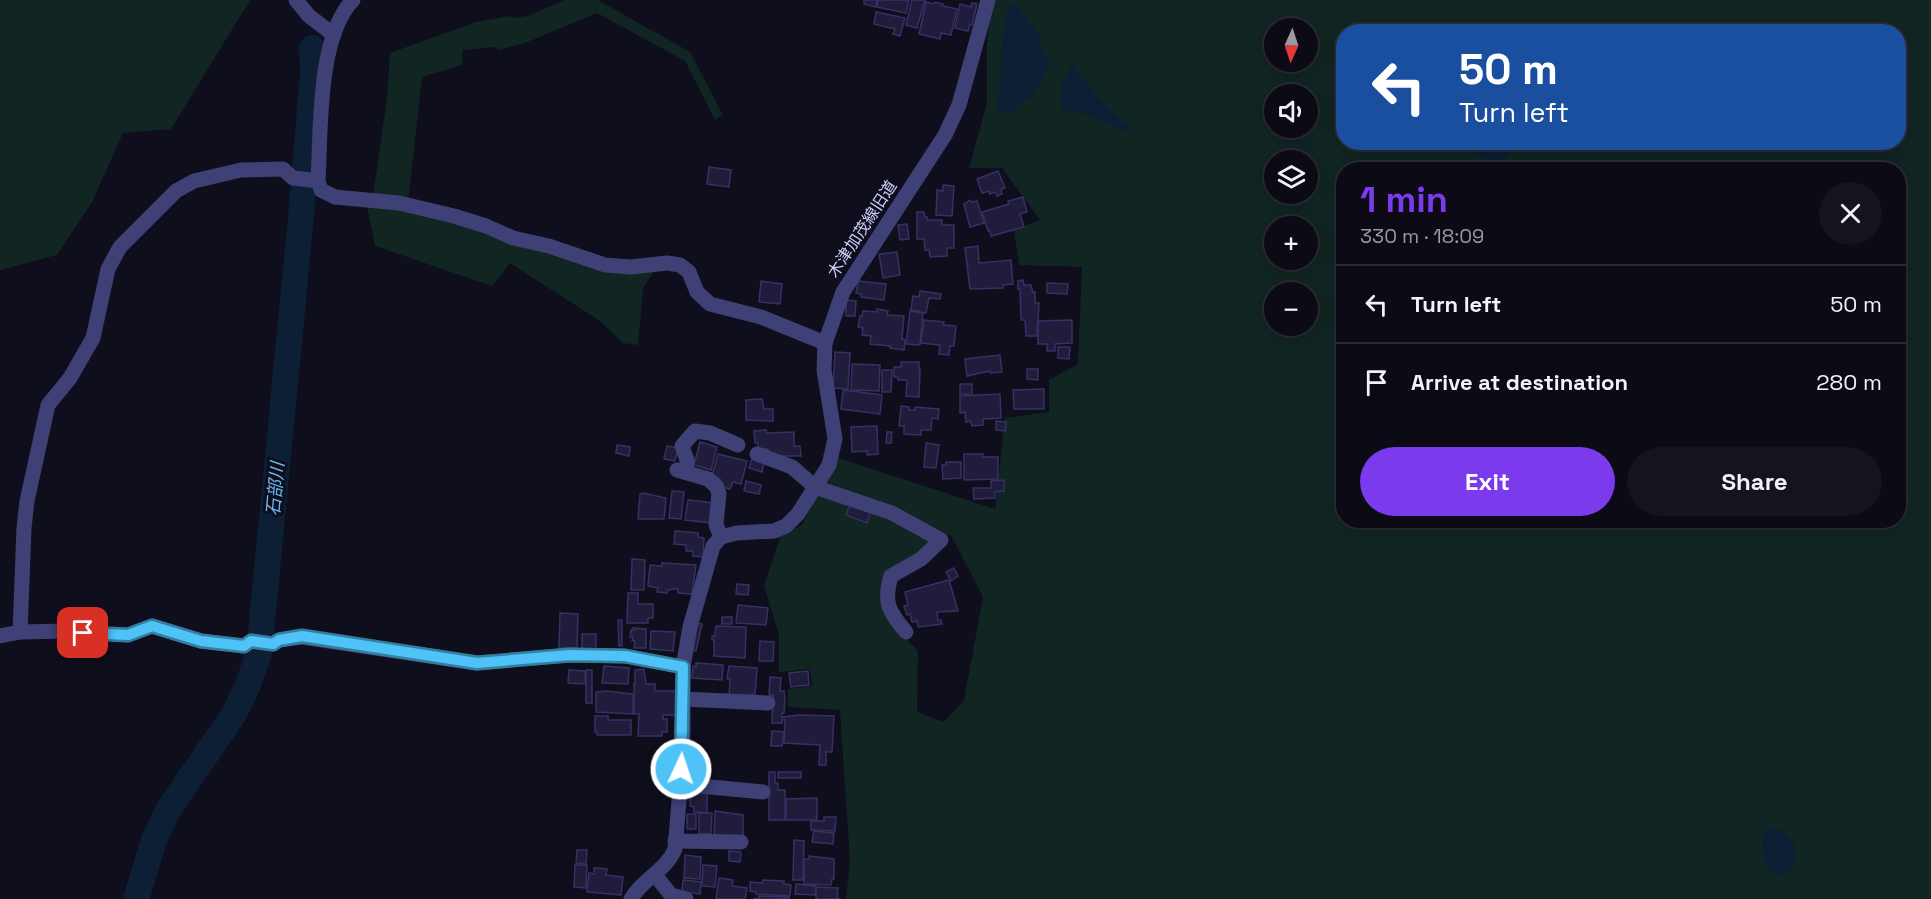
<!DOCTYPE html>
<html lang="en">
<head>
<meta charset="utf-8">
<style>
  body { margin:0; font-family:"Space Grotesk","Noto Sans JP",sans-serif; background:#14131e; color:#f1f3f6; height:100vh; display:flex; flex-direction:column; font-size:22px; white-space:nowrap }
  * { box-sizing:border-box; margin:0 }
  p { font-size:20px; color:#9a9aa0 }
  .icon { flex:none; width:33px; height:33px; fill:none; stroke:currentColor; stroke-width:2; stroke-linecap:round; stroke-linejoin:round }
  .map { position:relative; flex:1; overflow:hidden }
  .side { position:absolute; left:1336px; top:162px; width:570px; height:366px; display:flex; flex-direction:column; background:#0b0a15; border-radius:24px; box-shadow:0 3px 15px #0003,0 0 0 2px #2b2b34 }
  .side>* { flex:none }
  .top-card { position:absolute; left:1336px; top:24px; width:570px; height:126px; border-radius:24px; box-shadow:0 3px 15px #0003,0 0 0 2px #2b2b34; background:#1a4fa0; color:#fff; overflow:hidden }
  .needle { width:39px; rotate:183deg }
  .buttons { position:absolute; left:1264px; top:18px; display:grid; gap:12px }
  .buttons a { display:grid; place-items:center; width:54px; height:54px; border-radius:50%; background:#0b0a15; box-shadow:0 3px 15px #0003,0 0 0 2px #2b2b34; font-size:30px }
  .pin { position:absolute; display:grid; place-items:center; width:51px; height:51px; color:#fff; margin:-26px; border-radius:12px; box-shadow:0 3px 9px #0006 }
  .me { position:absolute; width:66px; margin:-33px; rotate:3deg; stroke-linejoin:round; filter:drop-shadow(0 0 4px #0008) }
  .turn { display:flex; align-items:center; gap:21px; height:126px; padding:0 24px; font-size:27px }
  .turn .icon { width:78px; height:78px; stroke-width:2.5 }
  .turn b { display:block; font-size:42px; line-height:51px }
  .round { display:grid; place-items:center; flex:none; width:63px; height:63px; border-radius:32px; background:#14131e }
  .head { display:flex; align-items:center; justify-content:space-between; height:102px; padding:0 24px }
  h1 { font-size:36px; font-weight:600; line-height:45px; color:#7c3aed }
  .cta { display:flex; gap:12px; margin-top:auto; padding:12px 24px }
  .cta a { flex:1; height:69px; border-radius:36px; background:#7c3aed; color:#fff; font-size:24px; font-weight:600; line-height:69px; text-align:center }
  .cta a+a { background:#14131e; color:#f1f3f6 }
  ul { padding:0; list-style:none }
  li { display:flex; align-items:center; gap:18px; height:78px; padding:0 24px; border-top:2px solid #2b2b34 }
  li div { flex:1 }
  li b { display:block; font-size:22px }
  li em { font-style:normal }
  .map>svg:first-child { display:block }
  .green { fill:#112523; fill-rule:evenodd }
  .water { fill:#0d1f35 }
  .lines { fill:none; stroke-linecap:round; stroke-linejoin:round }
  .river { stroke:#0d1f35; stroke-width:26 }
  .building { fill:#201c3b; stroke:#373064; stroke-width:1.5 }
  .street { stroke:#3e4076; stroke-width:15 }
  .route-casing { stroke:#337fa1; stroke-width:15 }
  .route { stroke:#4fc3f7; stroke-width:10 }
  .labels { text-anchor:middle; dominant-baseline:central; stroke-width:6; stroke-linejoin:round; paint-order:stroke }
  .street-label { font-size:16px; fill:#d0cefa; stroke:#0f0e1c }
  .water-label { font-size:18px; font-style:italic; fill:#67baee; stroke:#0f0e1c }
</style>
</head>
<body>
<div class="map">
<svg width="1931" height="899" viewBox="0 0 1931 899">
  <rect width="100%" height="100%" fill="#0f0e1c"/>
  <g class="green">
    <path d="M0,0H250L171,129L123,133L92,202L57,255L0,270Z"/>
    <path d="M564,0H598L690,52L723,115L715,120L685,61L597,13L525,43L499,50L493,47L463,50L462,65L422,77L408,202L373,196L387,99L390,53L476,22L509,16L516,18L528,16Z"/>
    <path d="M995,0H1931V899H846L850,862L840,710L788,707V689L812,686L810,669L779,672V635L764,586L781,535L802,525L830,473L835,457L995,509L1005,418L1049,412V380L1078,364L1082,267L1019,265L1014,230L1040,220L1002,168H969L987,103V45L989,23ZM1275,28H1308V62H1275ZM1344,32H1899V142H1510V151L1503,161C1485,160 1480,156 1467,145V142H1344ZM1072,65L1101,103L1131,130L1090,115L1061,109ZM1275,94H1308V128H1275ZM1275,160H1308V194H1275ZM1344,170H1899V520H1344ZM1275,226H1308V260H1275ZM1275,292H1308V326H1275ZM940,535H951L983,597L964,700L944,722L917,712L918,651L885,616L890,572L917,557Z"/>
    <path d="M366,202L384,203L512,240L656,267L643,289L638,345L623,343L600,321L510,263L492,286L375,246Z"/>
  </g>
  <g class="water">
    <path d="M1013,2L1038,32L1041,47L1049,62L1036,93L1027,99L1011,113L1004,112L995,107C1008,73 994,35 1013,2Z"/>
    <path d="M1073,64C1089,90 1109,110 1132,130H1120L1090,115L1061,109C1057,92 1064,78 1073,64Z"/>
    <path d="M1467,143H1510C1510,151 1510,155 1503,161C1489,160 1470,159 1467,143Z"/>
    <path d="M1769,828C1796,829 1805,859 1783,875C1762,871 1761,851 1763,834Z"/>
  </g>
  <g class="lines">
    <path class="river" d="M136,899L154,840L168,810L234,714L247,687L259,653L301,217L313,72L312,48"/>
  </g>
  <g class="building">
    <path d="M864,0H877L876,7L864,4Z"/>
    <path d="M878,0H909L906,13L877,7Z"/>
    <path d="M912,0H925L917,28L906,25Z"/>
    <path d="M926,2L934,4L935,2L943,4V6L957,9L951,35L941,33L940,39L919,34Z"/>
    <path d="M972,3L977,4L972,25L970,24L968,31L955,28L960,4L971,7Z"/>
    <path d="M876,12L905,18L900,36L893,34L895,29L874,24Z"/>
    <path d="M709,167L731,170L729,187L707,184Z"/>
    <path d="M998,171L1005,188L1001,189L1002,194L997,196L995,192L990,194L989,191L982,193L977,179Z"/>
    <path d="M943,185L954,186L952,216L936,215L937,190L943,191Z"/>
    <path d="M1023,197L1027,212L1020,214L1024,227L991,236L990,231H988L982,212L1009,204L1008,201Z"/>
    <path d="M970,200L971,202L977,201L984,223L970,227L964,204Z"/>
    <path d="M917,212H924L925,217H927V220H942V225H954V248H947V256L930,257L929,250H925L924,239H917Z"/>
    <path d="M907,224L909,239L900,240L898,225Z"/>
    <path d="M978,246L979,263L1011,260L1013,284L1003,285V288L970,289L965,248Z"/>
    <path d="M897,252L900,275L883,278L879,254Z"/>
    <path d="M1023,280L1024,285H1031L1033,293L1035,292V303H1039L1037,336H1026L1025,320H1021L1020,289H1018V281Z"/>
    <path d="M761,281L782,284L780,304L759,302Z"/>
    <path d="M858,281L886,284L884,300L861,297V294L856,293Z"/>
    <path d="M1047,283L1068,284L1067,294L1047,293Z"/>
    <path d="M920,291L941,294L940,299L929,298L926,313L911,310L913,296L919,297Z"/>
    <path d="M846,300L856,301L855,316H846Z"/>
    <path d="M877,309L888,311L887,315L904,316L902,339L905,340L904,350L890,348V346L870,344L871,336L862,335L863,328L858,327L860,316H862L863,311L877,312Z"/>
    <path d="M910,311L923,313L920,345L906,344Z"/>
    <path d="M924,320L944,322L943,325L956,326L954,346H950L949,355L939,354L940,345L921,343Z"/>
    <path d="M1072,320V343L1055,344V351H1047V344H1038V321Z"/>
    <path d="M1058,347H1070L1069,359L1058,358Z"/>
    <path d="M835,352L850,353L848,389L833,388Z"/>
    <path d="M1000,355L1002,372L990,373V371L967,376L965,359Z"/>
    <path d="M901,362H919V369H920L919,397L906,396L907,380H898V377H894V367H901Z"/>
    <path d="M852,364L880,365L879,391L851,390Z"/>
    <path d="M1027,369H1038V380L1027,379Z"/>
    <path d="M882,370H892L891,392H882Z"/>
    <rect x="960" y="384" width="12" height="10"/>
    <path d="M1044,389V409H1014L1013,390Z"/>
    <path d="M843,390L882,395L880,414L841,409Z"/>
    <path d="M1000,394L1001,418L983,419V425L972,426L971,421L966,422L965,412L960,413V396Z"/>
    <path d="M762,399L764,409H773V421L746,420V400Z"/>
    <path d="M901,406L909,407V410H915V407L939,409L938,419L932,418L931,430H921V435L904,434V426H899Z"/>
    <path d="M996,421L1006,422L1005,431L996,430Z"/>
    <path d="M877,426L878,454L867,455V451L852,452L851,427Z"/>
    <path d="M766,430L767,433L794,432V446H800L801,456H768V449H758V443H755L754,431Z"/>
    <path d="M887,432H892L891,443H886Z"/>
    <path d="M700,442L717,447L711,470L694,465Z"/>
    <path d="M926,443L939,445L936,468L924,467Z"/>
    <path d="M617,445L630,447L629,456L616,453Z"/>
    <path d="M667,446L678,448L675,461L664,459Z"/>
    <path d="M718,454L747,461L741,484L733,482L730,489L726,488L722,486L723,483L719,482L720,479L712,475Z"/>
    <path d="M964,454H983V457H998V479L964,480Z"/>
    <path d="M752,459L764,462L762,472L749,468Z"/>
    <path d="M946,462H961V478L943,479L942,465H946Z"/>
    <path d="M1004,480V491L995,492V498L974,499L973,488H991V481Z"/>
    <path d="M746,481L761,485L759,494L744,491Z"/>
    <path d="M672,491L684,492L681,519L669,518Z"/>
    <path d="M643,493L666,498L664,519H638L640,494Z"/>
    <path d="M688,500L715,503L712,523L685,520Z"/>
    <path d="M851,502L872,509L867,523L846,515Z"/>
    <path d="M675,531L698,533V537L704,538L703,557L693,556V551H686V545L674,544Z"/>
    <path d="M632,559L645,560L644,590H631Z"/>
    <path d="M662,563L696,565L692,594L678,593V589H674L668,590L667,593L657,592L658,588L648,586L650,565L662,566Z"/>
    <path d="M954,568L958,576L951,581L946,572Z"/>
    <path d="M949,580L958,611L937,612L938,620H941L942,624L918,627L917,621L912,622L910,614L907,615L904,606L908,605L905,592Z"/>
    <path d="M737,584L749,585L748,595L736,594Z"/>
    <path d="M628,593H638V604H653V618H648V623H627Z"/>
    <path d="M738,605L768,608L766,625L736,623Z"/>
    <path d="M560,613L578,614L577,648H559Z"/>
    <rect x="722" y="617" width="10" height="7"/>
    <path d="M618,620H622V646H619Z"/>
    <path d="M695,623L702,624L696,651L689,650Z"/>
    <path d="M716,626L746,627L745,658L714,656V640H712V636H715Z"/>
    <path d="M633,628L646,629V648H634L635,641H632L633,637H630L631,630H634Z"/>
    <path d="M651,631L675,632L673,651L650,649Z"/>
    <rect x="582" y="634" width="14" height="15"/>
    <path d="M760,641L774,642L773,661H759Z"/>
    <path d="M696,663L723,665L722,680L692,678L693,666L696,667Z"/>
    <path d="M604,666L629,668L628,684L602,683Z"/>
    <path d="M729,666L757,668L755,694H752V698L729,696L730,679H727Z"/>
    <path d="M644,669L646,684H655V691H676V715H663V719H667V732H662V736H638L639,714H634V684L635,685V670Z"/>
    <path d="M569,670L585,671V684L568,683Z"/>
    <rect x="586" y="670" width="6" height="33"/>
    <path d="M808,671L809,685L791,687L789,673Z"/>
    <path d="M770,677L781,678L780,691H784L785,699L784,713H782V717L800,715L834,716L832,752H826V765H819L820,745L784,743L785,720H782V723H772L773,695H769Z"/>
    <path d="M606,691L633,694V714L596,712V692Z"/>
    <path d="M595,716H608V720H631V735H597V732H595Z"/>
    <path d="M772,731L784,732L782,746H771Z"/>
    <path d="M769,772H775V783H778V790H785V820H769Z"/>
    <rect x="778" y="772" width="23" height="6"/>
    <path d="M690,791H707V813L694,812V807L690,806Z"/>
    <path d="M817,798V820H786V799Z"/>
    <path d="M715,811L743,815V839L714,838Z"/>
    <path d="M699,813H712L711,834H699Z"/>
    <rect x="687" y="814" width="9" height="15"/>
    <path d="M824,817H836L835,831L811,830V821H824Z"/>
    <path d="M814,831L834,833L833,844L812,842Z"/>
    <path d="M794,840L804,841L803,880H793Z"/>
    <path d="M577,850H587L586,864L576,863Z"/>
    <path d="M729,851L741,852L740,862L729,861Z"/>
    <path d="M685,855L701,857L700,879L684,878Z"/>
    <path d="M809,856L834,859V879H832L831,885L804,884V859H809Z"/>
    <path d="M575,865H587L586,888L574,887Z"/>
    <path d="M703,865L717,866L715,887L702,886Z"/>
    <path d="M594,868L607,869L606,875L623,877L621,895L587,892L589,873L594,874Z"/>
    <path d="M719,878L733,880L732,886L747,888L745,899H716Z"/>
    <path d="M683,880L701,882L700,894L682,892Z"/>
    <path d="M763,880L784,881V884L791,885L790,896L756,894V892L750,891V882L762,883Z"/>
    <path d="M796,884L816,886L815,895L795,894Z"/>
    <path d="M816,887L838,888L837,898L841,899H816Z"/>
    <path d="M759,896L789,897V899H753L759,898Z"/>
  </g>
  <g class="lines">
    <g class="street">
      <path d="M296,0L309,16L334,35"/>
      <path d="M353,0C317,37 321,132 318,181L321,190L335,197L399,203L454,216L486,226L513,238L549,246L605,265L631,267L667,263L680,265L689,272L697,292L710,304L761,317L825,343"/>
      <path d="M757,454L792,467L815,487L892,513L941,540L921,559L891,576C883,603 889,612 906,632"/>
      <path d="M677,470L708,479L716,486L719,493L716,525L721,537"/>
      <path d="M686,472L687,460L682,446L695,431L710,433L738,445"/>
      <path d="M20,632L24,528L27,501L48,405L70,378L93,338L108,269L120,247L176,191L194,181L241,170L283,169L293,178L318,181"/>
      <path d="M0,636L20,632L67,631L128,635L152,626L201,641L244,646L251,641L273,644L279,640L302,637L477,663L570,655L625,656L683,667"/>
      <path d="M683,699L768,703"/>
      <path d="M680,784L763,792"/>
      <path d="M675,841L741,842"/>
      <path d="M655,875L671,895L686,899"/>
      <path d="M631,899C642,879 666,871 675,849L683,753V667L690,627L713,546L721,537L737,533L774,531L786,526L798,514L829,465L835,439L824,370L825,343L843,292L945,135L959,105L988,0"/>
    </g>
  </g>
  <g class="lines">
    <defs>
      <path id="route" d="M83,633L128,635L152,626L201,641L244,646L251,641L273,644L279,640L302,636L477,663L570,655L625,656L683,667L681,769"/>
    </defs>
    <use href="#route" class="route-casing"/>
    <use href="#route" class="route"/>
  </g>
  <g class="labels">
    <g class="street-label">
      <text transform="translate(862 229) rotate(-57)">木津加茂線旧道</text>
    </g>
    <g class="water-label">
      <text transform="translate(275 489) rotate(-85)">石部川</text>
    </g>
  </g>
</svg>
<div class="buttons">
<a><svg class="needle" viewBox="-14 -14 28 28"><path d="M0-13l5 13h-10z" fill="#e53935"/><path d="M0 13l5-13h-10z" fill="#9a9aa0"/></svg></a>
<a><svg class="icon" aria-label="sound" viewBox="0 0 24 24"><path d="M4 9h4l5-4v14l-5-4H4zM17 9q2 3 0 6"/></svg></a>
<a><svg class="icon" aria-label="layers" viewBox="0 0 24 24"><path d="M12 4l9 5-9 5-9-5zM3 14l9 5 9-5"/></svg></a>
<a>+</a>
<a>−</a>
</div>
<div class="pin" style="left:83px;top:633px;background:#d93025"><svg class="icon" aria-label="arrive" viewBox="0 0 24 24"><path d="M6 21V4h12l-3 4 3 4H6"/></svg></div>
<svg class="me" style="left:681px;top:769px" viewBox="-20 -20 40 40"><circle r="17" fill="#4fc3f7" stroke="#fff" stroke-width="3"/><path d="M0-11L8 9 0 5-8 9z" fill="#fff"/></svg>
<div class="top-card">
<div class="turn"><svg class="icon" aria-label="left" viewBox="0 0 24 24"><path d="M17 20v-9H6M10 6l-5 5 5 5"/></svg><div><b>50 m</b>Turn left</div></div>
</div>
<section class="side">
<div class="head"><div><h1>1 min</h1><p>330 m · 18:09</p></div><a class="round"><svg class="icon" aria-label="close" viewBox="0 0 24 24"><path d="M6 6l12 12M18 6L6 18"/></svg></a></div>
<ul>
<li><svg class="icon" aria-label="left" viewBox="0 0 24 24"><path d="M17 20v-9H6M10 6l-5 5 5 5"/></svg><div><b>Turn left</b></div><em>50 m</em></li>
<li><svg class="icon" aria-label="arrive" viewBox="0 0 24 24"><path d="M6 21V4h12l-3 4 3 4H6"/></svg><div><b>Arrive at destination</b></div><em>280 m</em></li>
</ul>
<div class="cta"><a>Exit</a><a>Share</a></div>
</section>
</div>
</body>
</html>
